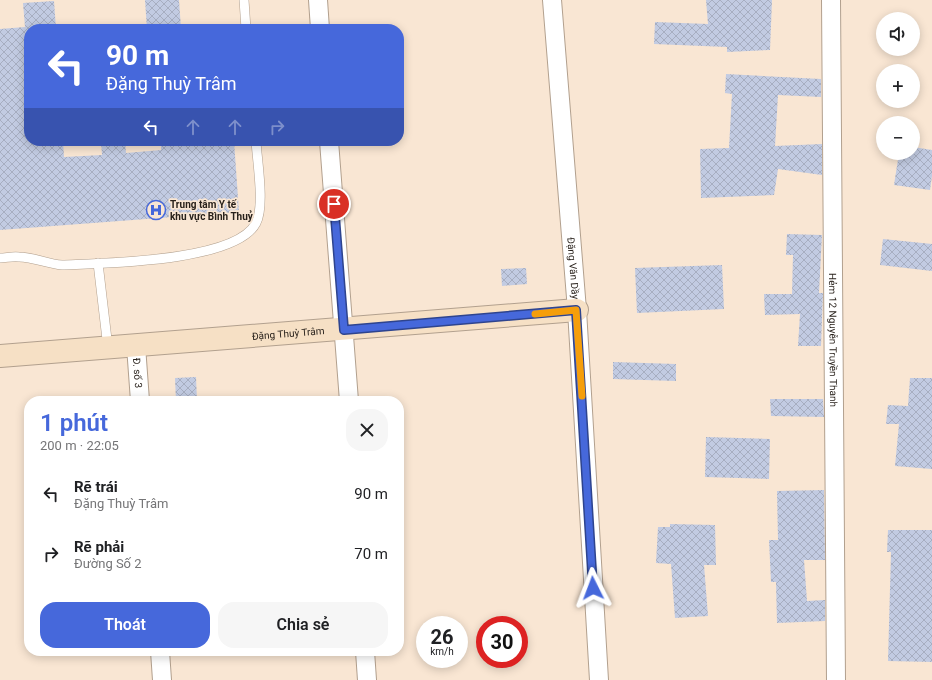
<!DOCTYPE html>
<html lang="vi">
<head>
<meta charset="utf-8">
<style>
  body { margin:0; font-family:Roboto,sans-serif; background:#f6f6f6; color:#202124; height:100vh; display:flex; flex-direction:column; font-size:15px; white-space:nowrap }
  * { box-sizing:border-box; margin:0 }
  p { font-size:13px; color:#757577 }
  .icon { flex:none; width:22px; height:22px; fill:none; stroke:currentColor; stroke-width:2; stroke-linecap:round; stroke-linejoin:round }
  .map { position:relative; flex:1; overflow:hidden }
  .side { position:absolute; left:24px; top:396px; width:380px; height:260px; display:flex; flex-direction:column; background:#fff; border-radius:16px; box-shadow:0 2px 10px #0003 }
  .side>* { flex:none }
  .banner { position:absolute; left:24px; top:24px; width:380px; height:122px; border-radius:16px; box-shadow:0 2px 10px #0003; background:#4668db; color:#fff; overflow:hidden }
  .tools { position:absolute; left:876px; top:12px; display:grid; gap:8px }
  .tools a { display:grid; place-items:center; width:44px; height:44px; border-radius:50%; background:#fff; box-shadow:0 2px 10px #0003; font-size:20px }
  .speed { position:absolute; left:416px; top:616px; display:flex; gap:8px; font-size:20px; font-weight:700; text-align:center }
  .speed>* { display:grid; place-content:center; width:52px; height:52px; border-radius:50%; background:#fff; box-shadow:0 2px 10px #0003; line-height:1 }
  .speed small { font-size:10px; font-weight:400 }
  .speed .limit { border:6px solid #d22; background:#fff; color:#111 }
  .pin { position:absolute; display:grid; place-items:center; width:34px; height:34px; color:#fff; margin:-17px; border:2px solid #fff; border-radius:50%; box-shadow:0 1px 4px #0007 }
  .me { position:absolute; width:44px; margin:-22px; rotate:357deg; stroke-linejoin:round; filter:drop-shadow(0 0 3px #0008) }
  .turn { display:flex; align-items:center; gap:14px; height:84px; padding:0 16px; font-size:18px }
  .turn .icon { width:52px; height:52px; stroke-width:2.5 }
  .turn b { display:block; font-size:28px; line-height:34px }
  .lanes { display:flex; align-items:center; height:38px; padding:0 16px; background:#0003; justify-content:center; gap:20px; direction:ltr }
  .lanes .off { opacity:.35 }
  .round { display:grid; place-items:center; flex:none; width:42px; height:42px; border-radius:16px; background:#f6f6f6 }
  .head { display:flex; align-items:center; justify-content:space-between; height:68px; padding:0 16px }
  h1 { font-size:24px; font-weight:600; line-height:30px; color:#4668db }
  .action { display:flex; gap:8px; margin-top:auto; padding:8px 16px }
  .action a { flex:1; height:46px; border-radius:16px; background:#4668db; color:#fff; font-size:16px; font-weight:600; line-height:46px; text-align:center }
  .action a+a { background:#f6f6f6; color:#202124 }
  ul { padding:0; list-style:none }
  li { display:flex; align-items:center; gap:12px; height:60px; padding:0 16px }
  li div { flex:1 }
  li b { display:block; font-size:15px }
  li em { font-style:normal }
  .map>svg:first-child { display:block }
  .building { fill:url(#building-cross-hatch) }
  .lines { fill:none; stroke-linecap:round; stroke-linejoin:round }
  .lane-casing { stroke:#b2a08e; stroke-width:10 }
  .street-casing { stroke:#b2a08e; stroke-width:20 }
  .secondary-casing { stroke:#b2a08e; stroke-width:24 }
  .lane { stroke:#fff; stroke-width:9 }
  .street { stroke:#fff; stroke-width:18 }
  .secondary { stroke:#f6e0c5; stroke-width:22 }
  .route-casing { stroke:#2e448e; stroke-width:10 }
  .route { stroke:#4668db; stroke-width:7 }
  .slow { stroke:#f59e0b; stroke-width:7 }
  .labels { text-anchor:middle; dominant-baseline:central; stroke-width:3.5; stroke-linejoin:round; paint-order:stroke }
  .poi-label { font-size:10px; font-weight:bold; fill:#28211b; stroke:#f9e6d3; text-anchor:start }
  .street-label { font-size:10px; fill:#28211b; stroke:#f9e6d3 }
</style>
</head>
<body>
<div class="map">
<svg width="932" height="680" viewBox="0 0 932 680">
  <defs>
    <pattern id="building-cross-hatch" width="8" height="8" patternUnits="userSpaceOnUse"><rect width="8" height="8" fill="#c2cbe2"/><path d="M0 0l8 8M0 8l8-8" fill="none" stroke="#a7aec1"/></pattern>
  </defs>
  <rect width="100%" height="100%" fill="#f9e6d3"/>
  <g class="building">
    <path d="M145,0H179L181,29H147Z"/>
    <path d="M706,0H772L770,50L727,52V47L654,44L655,22L708,24Z"/>
    <path d="M54,1L56,29H29V141H63L64,157L102,155L101,141H125L126,153L161,150V141H234L239,212L0,230V29L25,27L23,3Z"/>
    <path d="M726,74L821,79V97L778,95L775,146L822,144V175L778,169L774,195L701,198L700,149L729,148L732,94L725,93Z"/>
    <path d="M913,147L932,150V176L930,190L894,185L899,153H913Z"/>
    <path d="M787,234L822,235L819,293H823L821,346H798L800,314L765,315L764,294H792L793,255H786Z"/>
    <path d="M883,239L932,244V271L880,265Z"/>
    <path d="M722,265L724,309L637,313L635,268Z"/>
    <path d="M526,268L527,284L502,286L501,269Z"/>
    <path d="M613,362L676,364V381L613,379Z"/>
    <path d="M196,377L197,401H176L175,378Z"/>
    <path d="M910,378H932V469L895,466L899,424H886L888,405L908,406Z"/>
    <path d="M770,399H823L824,417L771,416Z"/>
    <path d="M706,437L770,439L769,479L705,477Z"/>
    <path d="M824,490L825,560H804L807,601L825,600V621L777,623L776,582H771L769,540H778L777,491Z"/>
    <path d="M670,524L715,525L716,565H704L708,616L675,618L671,564L656,563L658,527H670Z"/>
    <path d="M888,530H932V662L888,661L891,552H887Z"/>
  </g>
  <g class="lines">
    <defs>
      <g id="lane">
        <path d="M244,0L246,29"/>
        <path d="M0,258C6,258 13,256 19,257C34,257 47,264 62,265C103,263 236,262 256,223C265,206 257,160 256,141"/>
        <path d="M98,263L108,348"/>
      </g>
      <g id="street">
        <path d="M318,0L320,29"/>
        <path id="s1" d="M552,0L577,310L599,680"/>
        <path id="s2" d="M831,0L836,680"/>
        <path d="M329,141L349,401"/>
        <path id="s3" d="M136,346L140,401"/>
        <path d="M160,651L162,680"/>
        <path d="M365,651L367,680"/>
      </g>
      <g id="secondary">
        <path id="s4" d="M0,356L577,310"/>
      </g>
    </defs>
    <use href="#lane" class="lane-casing"/>
    <use href="#street" class="street-casing"/>
    <use href="#secondary" class="secondary-casing"/>
    <use href="#lane" class="lane"/>
    <use href="#street" class="street"/>
    <use href="#secondary" class="secondary"/>
  </g>
  <g class="lines">
    <defs>
      <path id="route" d="M334,204L344,330L576,310L593,588"/>
    </defs>
    <use href="#route" class="route-casing"/>
    <use href="#route" class="route"/>
    <path class="slow" d="M535,314L576,310L582,396"/>
  </g>
  <defs>
    <symbol id="hospital-ring" viewBox="-11 -11 22 22"><circle r="9.5" fill="#f9e6d3" stroke="#4668db" stroke-width="1.5"/><path d="M-5-5h3v3.5h4V-5h3V5h-3V1.5h-4V5h-3Z" fill="#4668db"/></symbol>
  </defs>
  <g fill-rule="evenodd">
    <use href="#hospital-ring" x="145" y="199" width="22" height="22"/>
  </g>
  <g class="labels">
    <g class="poi-label">
      <text x="170" y="204">Trung tâm Y tế<tspan x="170" dy="12">khu vực Bình Thuỷ</tspan></text>
    </g>
    <g class="street-label">
      <text stroke="none"><textPath href="#s1" startOffset="269">Đặng Văn Dầy</textPath></text>
      <text stroke="none"><textPath href="#s4" startOffset="289">Đặng Thuỳ Trâm</textPath></text>
      <text stroke="none"><textPath href="#s2" startOffset="340">Hẻm 12 Nguyễn Truyền Thanh</textPath></text>
      <text stroke="none"><textPath href="#s3" startOffset="27">Đ. số 3</textPath></text>
    </g>
  </g>
</svg>
<div class="tools">
<a><svg class="icon" aria-label="sound" viewBox="0 0 24 24"><path d="M4 9h4l5-4v14l-5-4H4zM17 9q2 3 0 6"/></svg></a>
<a>+</a>
<a>−</a>
</div>
<div class="speed"><div>26<small>km/h</small></div><div class="limit">30</div></div>
<div class="pin" style="left:334px;top:204px;background:#d93025"><svg class="icon" aria-label="arrive" viewBox="0 0 24 24"><path d="M6 21V4h12l-3 4 3 4H6"/></svg></div>
<svg class="me" style="left:593px;top:588px" viewBox="-20 -20 40 40"><path d="M0-17L14 15 0 8-14 15z" fill="#4668db" stroke="#fff" stroke-width="4"/></svg>
<div class="banner">
<div class="turn"><svg class="icon" aria-label="left" viewBox="0 0 24 24"><path d="M17 20v-9H6M10 6l-5 5 5 5"/></svg><div><b>90 m</b>Đặng Thuỳ Trâm</div></div>
<div class="lanes"><svg class="icon" aria-label="left" viewBox="0 0 24 24"><path d="M17 20v-9H6M10 6l-5 5 5 5"/></svg><svg class="icon off" aria-label="ahead" viewBox="0 0 24 24"><path d="M12 20V5M6 11l6-6 6 6"/></svg><svg class="icon off" aria-label="ahead" viewBox="0 0 24 24"><path d="M12 20V5M6 11l6-6 6 6"/></svg><svg class="icon off" aria-label="right" viewBox="0 0 24 24"><path d="M7 20v-9h11M14 6l5 5-5 5"/></svg></div>
</div>
<section class="side">
<div class="head"><div><h1>1 phút</h1><p>200 m · 22:05</p></div><a class="round"><svg class="icon" aria-label="close" viewBox="0 0 24 24"><path d="M6 6l12 12M18 6L6 18"/></svg></a></div>
<ul>
<li><svg class="icon" aria-label="left" viewBox="0 0 24 24"><path d="M17 20v-9H6M10 6l-5 5 5 5"/></svg><div><b>Rẽ trái</b><p>Đặng Thuỳ Trâm</p></div><em>90 m</em></li>
<li><svg class="icon" aria-label="right" viewBox="0 0 24 24"><path d="M7 20v-9h11M14 6l5 5-5 5"/></svg><div><b>Rẽ phải</b><p>Đường Số 2</p></div><em>70 m</em></li>
</ul>
<div class="action"><a>Thoát</a><a>Chia sẻ</a></div>
</section>
</div>
</body>
</html>
